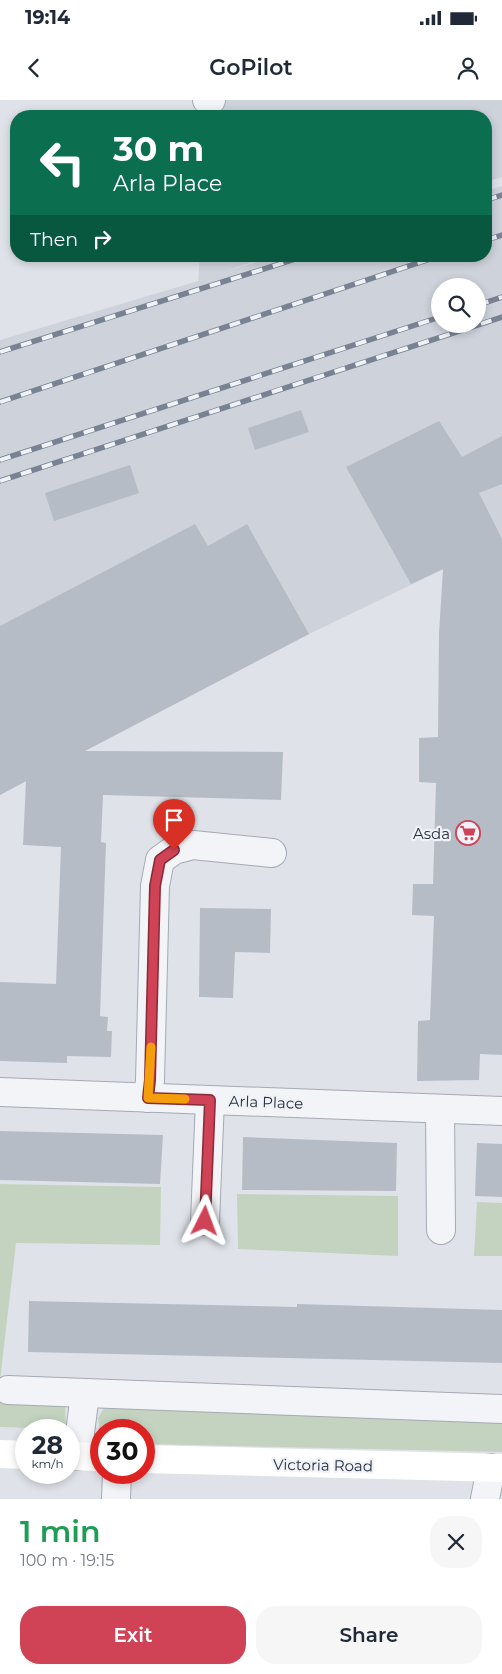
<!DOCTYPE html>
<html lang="en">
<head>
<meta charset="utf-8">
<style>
  body { margin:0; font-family:Montserrat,sans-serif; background:#f6f6f7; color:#1f2937; height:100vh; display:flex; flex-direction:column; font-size:19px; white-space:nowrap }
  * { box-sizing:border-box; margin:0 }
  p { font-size:16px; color:#747a83 }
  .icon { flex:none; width:28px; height:28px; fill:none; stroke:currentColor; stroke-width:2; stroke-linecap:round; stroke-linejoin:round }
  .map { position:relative; height:1399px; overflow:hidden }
  .sheet { display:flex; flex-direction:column; background:#fff; flex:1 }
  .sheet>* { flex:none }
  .banner { position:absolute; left:10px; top:10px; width:482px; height:152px; border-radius:20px; box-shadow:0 2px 8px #0003; background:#0b6e4f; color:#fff; overflow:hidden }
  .tools { position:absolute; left:431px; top:178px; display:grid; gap:10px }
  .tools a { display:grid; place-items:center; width:55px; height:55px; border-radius:50%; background:#fff; box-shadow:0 2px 8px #0003; font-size:25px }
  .speed { position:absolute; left:15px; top:1319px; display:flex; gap:10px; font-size:25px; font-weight:700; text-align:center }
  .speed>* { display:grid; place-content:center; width:65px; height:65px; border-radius:50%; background:#fff; box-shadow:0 2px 8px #0003; line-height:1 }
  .speed small { font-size:12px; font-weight:400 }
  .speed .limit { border:8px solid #d22; background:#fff; color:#111 }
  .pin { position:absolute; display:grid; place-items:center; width:42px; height:42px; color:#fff; margin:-51px -21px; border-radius:50% 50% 50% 0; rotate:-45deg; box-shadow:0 0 5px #0007 }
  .pin .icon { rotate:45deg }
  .me { position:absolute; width:55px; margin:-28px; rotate:3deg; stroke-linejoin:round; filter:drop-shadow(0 0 4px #0008) }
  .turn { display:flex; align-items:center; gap:18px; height:105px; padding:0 20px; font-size:22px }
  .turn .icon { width:65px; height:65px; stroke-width:2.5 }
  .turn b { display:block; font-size:35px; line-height:42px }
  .then { display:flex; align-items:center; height:48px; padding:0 20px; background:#0003; gap:10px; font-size:19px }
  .round { display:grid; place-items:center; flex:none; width:52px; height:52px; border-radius:20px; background:#f6f6f7 }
  .headline { display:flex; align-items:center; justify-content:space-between; height:85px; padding:0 20px }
  h1 { font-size:30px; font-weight:600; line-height:38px; color:#1e9e55 }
  .action { display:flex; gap:10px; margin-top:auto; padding:10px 20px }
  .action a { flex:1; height:58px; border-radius:20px; background:#d04255; color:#fff; font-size:20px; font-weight:600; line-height:58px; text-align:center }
  .action a+a { background:#f6f6f7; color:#1f2937 }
  .status { display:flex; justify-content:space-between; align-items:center; height:35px; padding:0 25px; background:#fff; direction:ltr }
  .status svg { height:14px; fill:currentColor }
  header { display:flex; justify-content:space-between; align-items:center; height:65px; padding:0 20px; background:#fff; font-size:22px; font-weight:600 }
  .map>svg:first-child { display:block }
  .built { fill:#cdd2db; fill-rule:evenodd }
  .green { fill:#c4d3c0 }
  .building { fill:#b6bcc5 }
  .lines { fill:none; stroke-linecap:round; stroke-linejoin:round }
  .street-casing { stroke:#a4aab3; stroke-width:30 }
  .street { stroke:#f2f4f7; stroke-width:28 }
  .secondary { stroke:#fff; stroke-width:28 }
  .rail-casing { stroke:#788292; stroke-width:5.5 }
  .rail { stroke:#eff2f6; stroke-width:4; stroke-dasharray:11; stroke-linecap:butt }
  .route-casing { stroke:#872b37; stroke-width:12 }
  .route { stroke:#d04255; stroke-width:9 }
  .slow { stroke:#f59e0b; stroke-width:9 }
  .labels { text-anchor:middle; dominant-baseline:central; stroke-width:4.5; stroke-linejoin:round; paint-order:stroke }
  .poi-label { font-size:15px; fill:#283040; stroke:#eff2f6; text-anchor:end }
  .street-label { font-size:15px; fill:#283040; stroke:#eff2f6 }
</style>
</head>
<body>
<div class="status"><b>19:14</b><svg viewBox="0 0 49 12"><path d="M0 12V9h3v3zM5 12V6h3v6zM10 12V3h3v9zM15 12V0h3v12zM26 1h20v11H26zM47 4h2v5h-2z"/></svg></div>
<header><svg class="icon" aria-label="back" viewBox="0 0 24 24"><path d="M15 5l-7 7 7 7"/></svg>GoPilot<svg class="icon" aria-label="person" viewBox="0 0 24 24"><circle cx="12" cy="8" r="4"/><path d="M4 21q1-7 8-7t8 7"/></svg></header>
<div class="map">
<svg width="502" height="1399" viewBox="0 0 502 1399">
  <rect width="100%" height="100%" fill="#dfe3e9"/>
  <g class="built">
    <path d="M211,0H502V77L486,82V16H210Z"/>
    <path d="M502,86V441L309,534L0,695V240L198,181L200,156H269L224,172L276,156H486V91ZM440,186H478V224H440Z"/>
  </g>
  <g class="green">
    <path d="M0,1084L161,1087L160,1145L16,1143L0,1281Z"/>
    <path d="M237,1094L398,1096V1156L238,1149Z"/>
    <path d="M477,1102L502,1103V1156H474Z"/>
    <path d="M0,1301L65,1303L66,1329L0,1327Z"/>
    <path d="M104,1308L502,1319V1352L144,1344V1330H101V1337L98,1318Z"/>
  </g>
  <g class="building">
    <path d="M301,310L309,332L255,350L248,328Z"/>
    <path d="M439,321L462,357L502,336V384L479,393L502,439V955L480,954L479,980L417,981L418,921L430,920L434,816L412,815L413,784H433L436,683L419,682V638L438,637L439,533L443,469L411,484L346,367Z"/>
    <path d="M130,365L139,393L54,421L45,393Z"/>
    <path d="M195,424L208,446L247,424L309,534L85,651L283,652L281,700L103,695L101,742L106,743L100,916L108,917L107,931H112L111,957L67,956V963L0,961V882L56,884L61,747L23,745L26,681L0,695V526Z"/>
    <path d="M200,808L271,809L270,853L235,852L233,898L199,897Z"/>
    <path d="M0,1031L163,1035L160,1084L0,1080Z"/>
    <path d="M243,1037L397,1043L396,1091L242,1090Z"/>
    <path d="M477,1043L502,1044V1097L475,1096Z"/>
    <path d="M29,1201L297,1207V1204L502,1210V1263L28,1252Z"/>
  </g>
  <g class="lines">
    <defs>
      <g id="street">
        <path d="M207,0H211"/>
        <path d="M0,992L502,1011"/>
        <path d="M148,998L150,980L155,786L160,760L174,750L193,745L272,753"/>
        <path d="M440,1009L441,1130"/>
        <path d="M205,1121L210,1000"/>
        <path d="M8,1290L502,1309"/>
        <path d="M77,1356L85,1294"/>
        <path d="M116,1399L117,1372"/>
        <path d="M485,1399L491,1368"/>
      </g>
    </defs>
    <use href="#street" class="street-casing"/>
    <use href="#street" class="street"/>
    <g class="secondary">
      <path d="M0,1354L26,1355"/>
      <path d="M69,1356L101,1357"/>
      <path d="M144,1359L502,1368"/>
    </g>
    <defs>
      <g id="rail">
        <path d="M486,100L502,95"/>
        <path d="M486,140L502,135"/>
        <path d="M478,205L502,197"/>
        <path d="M0,252L305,156"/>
        <path d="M0,302L439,156"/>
        <path d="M0,360L440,217"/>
        <path d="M0,381L502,217"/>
      </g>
    </defs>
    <use href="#rail" class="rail-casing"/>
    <use href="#rail" class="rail"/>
  </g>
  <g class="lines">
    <defs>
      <path id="route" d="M174,750L160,760L155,786L150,980L148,998L210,1000L205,1121"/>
    </defs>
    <use href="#route" class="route-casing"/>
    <use href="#route" class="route"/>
    <path class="slow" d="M151,947L148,998L185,999"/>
  </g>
  <defs>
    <symbol id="supermarket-ring" viewBox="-11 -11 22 22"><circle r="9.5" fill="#eff2f6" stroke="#d04255" stroke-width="1.5"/><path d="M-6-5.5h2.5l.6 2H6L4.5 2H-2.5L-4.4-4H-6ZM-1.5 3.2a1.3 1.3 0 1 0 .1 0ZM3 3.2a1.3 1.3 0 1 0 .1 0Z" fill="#d04255"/></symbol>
  </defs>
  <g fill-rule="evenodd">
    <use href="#supermarket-ring" x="454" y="719" width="28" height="28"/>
  </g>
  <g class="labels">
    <g class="poi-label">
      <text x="450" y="733">Asda</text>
    </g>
    <g class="street-label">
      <text transform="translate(266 1002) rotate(2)">Arla Place</text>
      <text transform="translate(323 1365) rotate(1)">Victoria Road</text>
    </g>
  </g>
</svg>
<div class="tools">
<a><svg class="icon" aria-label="search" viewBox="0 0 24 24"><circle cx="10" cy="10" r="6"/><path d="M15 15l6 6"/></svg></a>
</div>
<div class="speed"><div>28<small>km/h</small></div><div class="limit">30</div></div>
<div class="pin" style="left:174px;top:750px;background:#d93025"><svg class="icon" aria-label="arrive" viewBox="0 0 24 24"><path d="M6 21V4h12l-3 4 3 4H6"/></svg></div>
<svg class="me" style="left:205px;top:1121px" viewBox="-20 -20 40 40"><path d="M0-17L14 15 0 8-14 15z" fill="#d04255" stroke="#fff" stroke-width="4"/></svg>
<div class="banner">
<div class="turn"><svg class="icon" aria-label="left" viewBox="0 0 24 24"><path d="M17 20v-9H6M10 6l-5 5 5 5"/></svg><div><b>30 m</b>Arla Place</div></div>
<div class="then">Then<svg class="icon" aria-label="right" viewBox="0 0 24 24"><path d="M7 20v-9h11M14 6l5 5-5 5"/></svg></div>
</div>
</div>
<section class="sheet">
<div class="headline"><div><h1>1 min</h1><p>100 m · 19:15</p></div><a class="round"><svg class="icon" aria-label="close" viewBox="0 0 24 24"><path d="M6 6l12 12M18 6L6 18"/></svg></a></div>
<div class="action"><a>Exit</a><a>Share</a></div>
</section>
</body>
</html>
